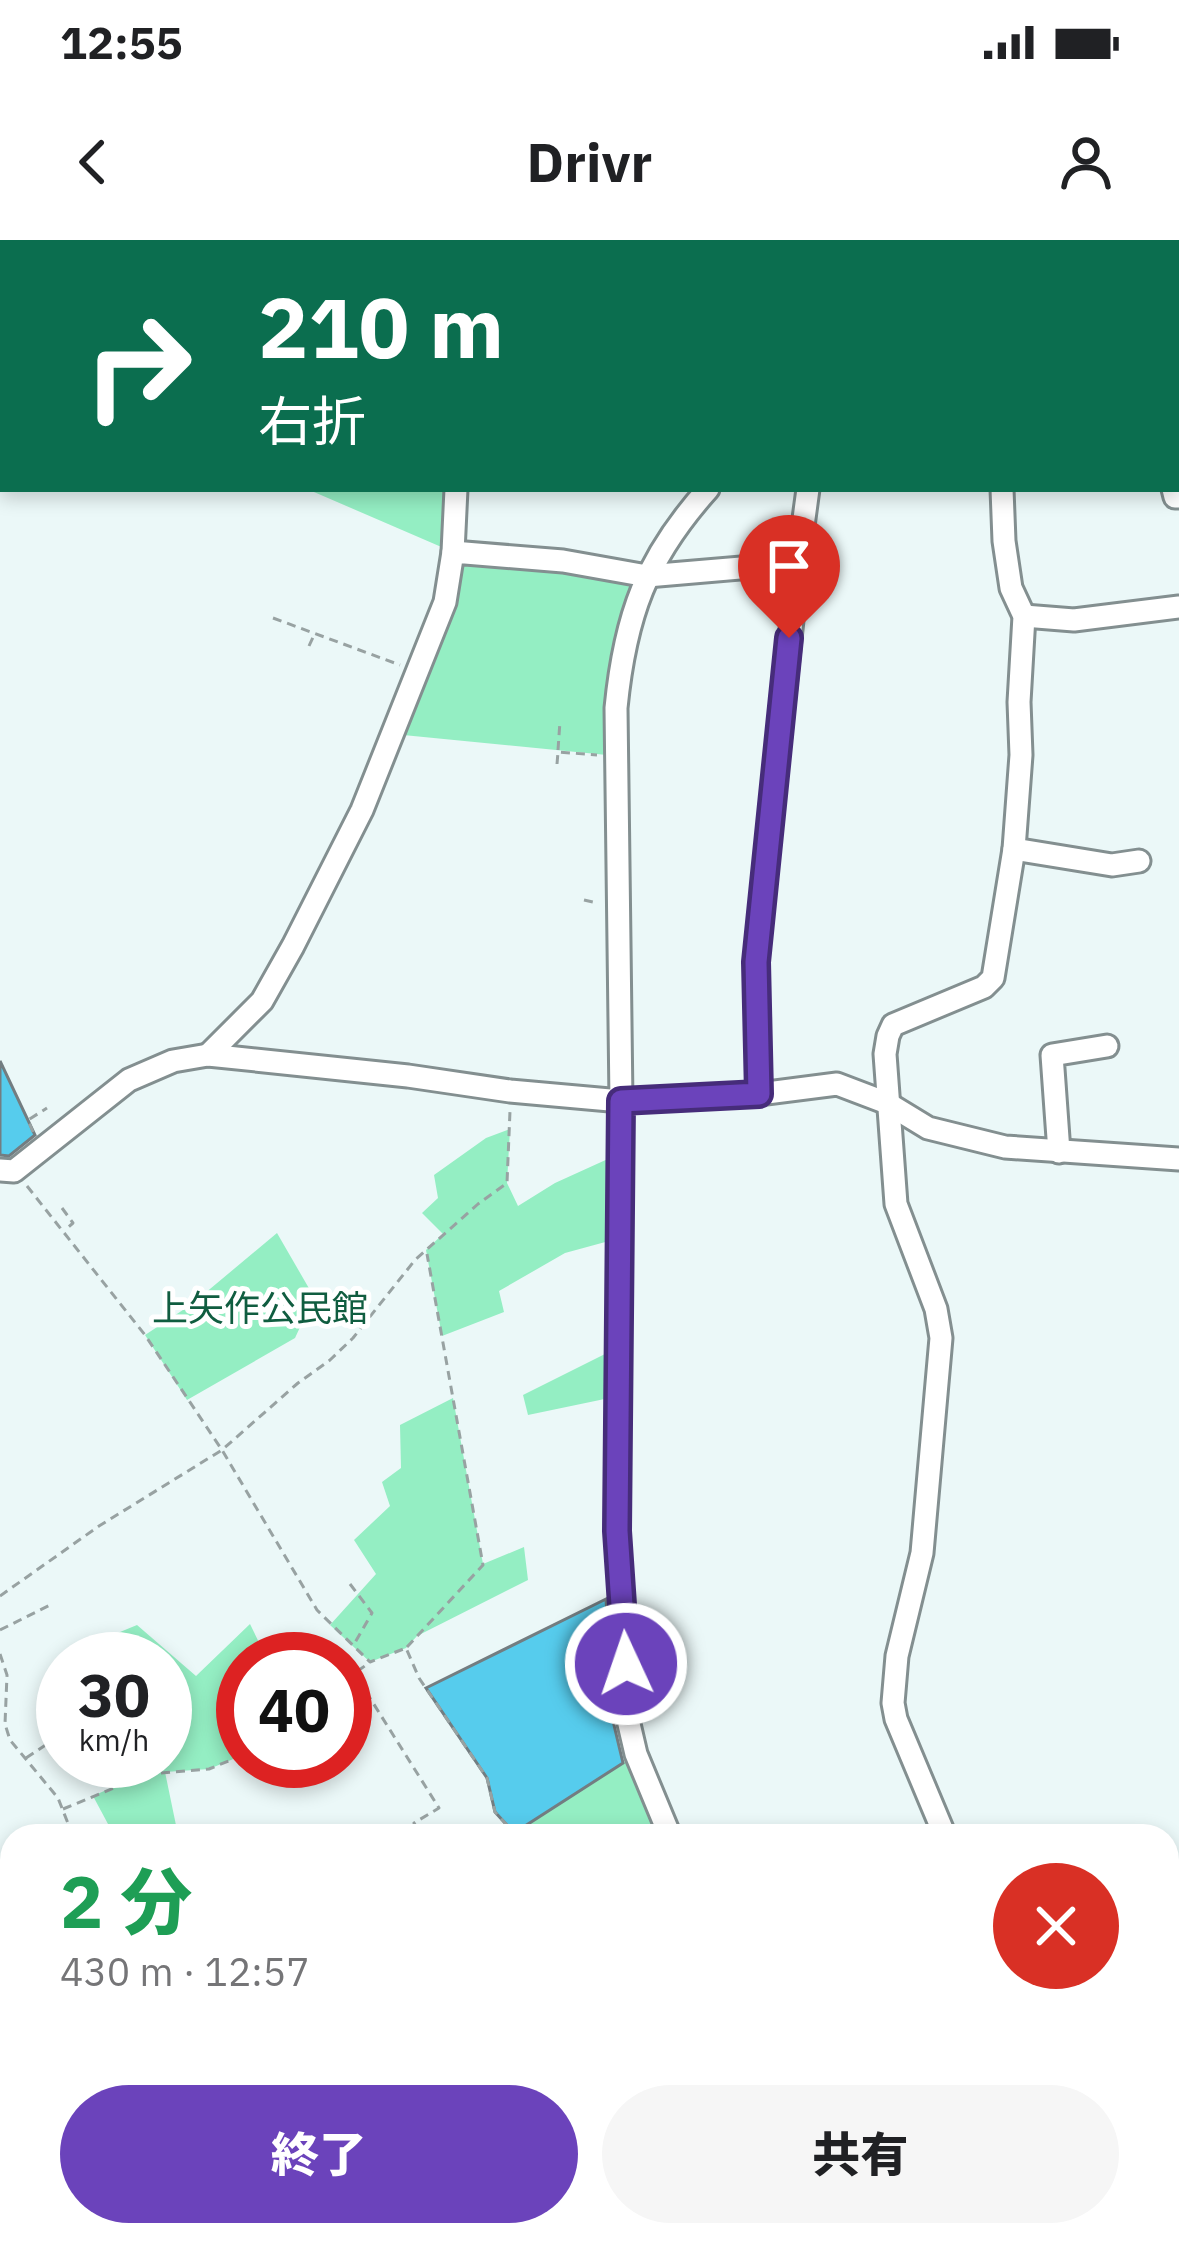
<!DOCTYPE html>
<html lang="ja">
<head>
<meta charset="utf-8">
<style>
  body { margin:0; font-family:"IBM Plex Sans","Noto Sans JP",sans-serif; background:#f6f6f6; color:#202124; height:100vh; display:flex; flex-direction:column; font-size:45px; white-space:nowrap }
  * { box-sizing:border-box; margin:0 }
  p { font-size:39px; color:#757577 }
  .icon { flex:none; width:66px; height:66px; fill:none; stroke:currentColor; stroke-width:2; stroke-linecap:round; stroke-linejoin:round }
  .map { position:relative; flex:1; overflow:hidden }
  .drawer { position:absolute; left:0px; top:1584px; width:1179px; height:423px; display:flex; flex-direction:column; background:#fff; border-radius:36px 36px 0 0; box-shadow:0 6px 18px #0003 }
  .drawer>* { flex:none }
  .hud { position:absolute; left:0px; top:0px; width:1179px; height:252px; box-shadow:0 6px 18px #0003; background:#0b6e4f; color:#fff; overflow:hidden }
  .speed { position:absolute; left:36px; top:1392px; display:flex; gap:24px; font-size:60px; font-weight:700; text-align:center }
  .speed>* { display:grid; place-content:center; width:156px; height:156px; border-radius:50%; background:#fff; box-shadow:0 6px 18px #0003; line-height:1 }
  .speed small { font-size:30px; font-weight:400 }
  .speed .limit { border:18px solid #d22; background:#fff; color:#111 }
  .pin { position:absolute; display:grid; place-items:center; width:102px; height:102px; color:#fff; margin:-123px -51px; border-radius:50% 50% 50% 0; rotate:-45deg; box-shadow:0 0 12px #0007 }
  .pin .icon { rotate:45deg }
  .me { position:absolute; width:132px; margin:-66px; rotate:357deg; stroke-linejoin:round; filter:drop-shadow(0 0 9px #0008) }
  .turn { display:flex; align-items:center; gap:42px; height:252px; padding:0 60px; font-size:54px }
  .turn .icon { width:156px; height:156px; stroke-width:2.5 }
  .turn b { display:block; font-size:84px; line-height:102px }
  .round { display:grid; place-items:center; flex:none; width:126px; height:126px; border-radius:63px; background:#f6f6f6 }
  .headline { display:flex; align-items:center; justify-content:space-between; height:204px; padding:0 60px }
  h1 { font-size:72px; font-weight:800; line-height:90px; color:#1e9e55 }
  .primary-button { display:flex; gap:24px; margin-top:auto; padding:24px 60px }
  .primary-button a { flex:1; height:138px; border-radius:72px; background:#6b43bb; color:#fff; font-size:48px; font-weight:800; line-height:138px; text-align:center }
  .primary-button a+a { background:#f6f6f6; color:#202124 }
  .status { display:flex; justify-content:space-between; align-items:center; height:84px; padding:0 60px; background:#fff; direction:ltr }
  .status svg { height:33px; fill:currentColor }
  header { display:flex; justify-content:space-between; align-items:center; height:156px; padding:0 60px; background:#fff; font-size:54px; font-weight:800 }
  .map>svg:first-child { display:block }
  .green { fill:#94eec3 }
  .building { fill:#56cced; stroke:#737d81; stroke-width:3 }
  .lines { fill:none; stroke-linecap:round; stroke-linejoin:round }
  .minor-casing { stroke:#838f90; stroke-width:27 }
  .path { stroke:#98a2a2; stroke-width:3; stroke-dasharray:9 6; stroke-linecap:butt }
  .minor { stroke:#fff; stroke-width:21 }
  .route-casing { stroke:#462c7a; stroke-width:30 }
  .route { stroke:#6b43bb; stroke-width:21 }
  .labels { text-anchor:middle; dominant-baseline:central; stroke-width:10; stroke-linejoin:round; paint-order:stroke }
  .park-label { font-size:36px; fill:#105d40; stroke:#fff }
</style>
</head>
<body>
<div class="status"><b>12:55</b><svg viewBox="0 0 49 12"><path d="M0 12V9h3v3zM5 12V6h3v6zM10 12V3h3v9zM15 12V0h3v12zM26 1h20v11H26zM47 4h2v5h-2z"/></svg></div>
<header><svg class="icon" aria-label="back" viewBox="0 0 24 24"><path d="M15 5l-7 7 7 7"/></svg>Drivr<svg class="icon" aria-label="person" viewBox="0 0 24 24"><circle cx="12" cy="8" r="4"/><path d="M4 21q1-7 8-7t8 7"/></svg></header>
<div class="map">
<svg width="1179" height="2006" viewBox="0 0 1179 2006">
  <rect width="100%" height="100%" fill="#ebf8f8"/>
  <g class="green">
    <path d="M307,249H456L453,312L647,336L617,516L393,494L453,312Z"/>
    <path d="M510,889L507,943L518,966L555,943L621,913L620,998L565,1013L499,1051L504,1072L442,1096L426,1010L443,994L422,973L438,958L434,935L486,898Z"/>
    <path d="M277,993L314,1057L295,1098L187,1160L145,1095L192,1064Z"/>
    <path d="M619,1107V1156L528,1175L523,1155Z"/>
    <path d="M453,1158L483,1324L524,1307L528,1340L417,1396L406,1408L370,1422L330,1385L376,1334L354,1300L390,1266L382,1242L401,1228L400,1185Z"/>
    <path d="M250,1384L267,1419H243V1515L209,1529L165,1532L177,1590L152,1586L134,1595L108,1584L93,1556L124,1542L117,1521H165V1419H112L103,1399L137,1385L196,1436Z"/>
    <path d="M636,1514L670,1596H517L514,1593Z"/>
  </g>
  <g class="building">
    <path d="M0,821L35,895L9,916L0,915Z"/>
    <path d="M606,1359L614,1485L623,1523L514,1593L495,1572L487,1538L426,1448Z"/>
  </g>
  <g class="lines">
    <defs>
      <g id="minor">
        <path d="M129,3L131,0"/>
        <path d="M910,3L911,0"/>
        <path d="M0,122L3,120"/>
        <path d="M1176,185H1179"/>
        <path d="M1173,249L1175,257H1179"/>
        <path d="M453,312L456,249"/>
        <path d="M1024,376L1074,380L1179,367"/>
        <path d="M1014,609L1112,625L1139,621"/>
        <path d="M208,815L262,761L293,706L362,570L445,362L453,312L563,321L647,336L798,323L808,249"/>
        <path d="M759,854L756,722L798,323"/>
        <path d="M1059,912L1052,815L1107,806"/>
        <path d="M0,930L14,931L129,840L173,821L208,815L408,836L510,851L621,861L759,854L837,844L887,863L928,888L1005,907L1179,919"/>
        <path d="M670,1596L636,1514L629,1484L617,1291L621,861L616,468C625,376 646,318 708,249"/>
        <path d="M945,1596L896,1479L893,1463L897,1416L922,1313L941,1098L936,1069L896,964L885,814L888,796L893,785L984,747L993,738L1014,609L1021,515L1019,462L1024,376L1011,348L1004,301L1002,249"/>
        <path d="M0,1919L12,1932"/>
        <path d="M88,1995L102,2006"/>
        <path d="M348,1995L362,2006"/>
        <path d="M873,1995L879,2006"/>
        <path d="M181,2006L193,1995"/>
      </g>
    </defs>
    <use href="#minor" class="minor-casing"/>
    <g class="path">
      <path d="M273,378L400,425"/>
      <path d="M309,406L314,395"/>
      <path d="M558,510L560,481"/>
      <path d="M557,524L558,512L597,515"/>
      <path d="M584,660L597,663"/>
      <path d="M33,892L28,880L47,868"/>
      <path d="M27,946L145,1095L222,1210L317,1370L370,1422L406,1408L419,1438L487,1538L495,1572L517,1596"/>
      <path d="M62,968L73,983L65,990"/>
      <path d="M350,1344L372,1373L353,1406"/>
      <path d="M0,1356L99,1286L222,1210L298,1143L330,1120L353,1098L415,1020L478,964L507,943L510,871"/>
      <path d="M0,1390L50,1365"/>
      <path d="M407,1407L483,1325L427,1014"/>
      <path d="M0,1414L7,1435L5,1484L10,1500L58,1558L73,1596"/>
      <path d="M358,1439L439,1568L414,1583L422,1596"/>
      <path d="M345,1440L369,1423"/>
      <path d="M26,1518L59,1496L47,1475L62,1464"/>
      <path d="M63,1569L148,1534L209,1529L243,1515"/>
      <path d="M0,1649L12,1643"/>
      <path d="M1167,1738L1179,1741"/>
      <path d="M0,1810L12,1801"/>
    </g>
    <use href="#minor" class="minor"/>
  </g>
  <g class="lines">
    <defs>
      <path id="route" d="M626,1424L617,1291L621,861L759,854L756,722L789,398"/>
    </defs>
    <use href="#route" class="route-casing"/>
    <use href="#route" class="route"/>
  </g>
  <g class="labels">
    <g class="park-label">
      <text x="260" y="1067">上矢作公民館</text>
    </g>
  </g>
</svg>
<div class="speed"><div>30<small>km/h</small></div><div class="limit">40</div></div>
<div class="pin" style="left:789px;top:398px;background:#d93025"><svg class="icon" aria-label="arrive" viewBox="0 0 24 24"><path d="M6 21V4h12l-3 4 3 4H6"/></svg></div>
<svg class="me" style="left:626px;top:1424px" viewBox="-20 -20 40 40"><circle r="17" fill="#6b43bb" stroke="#fff" stroke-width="3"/><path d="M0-11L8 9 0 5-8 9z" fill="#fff"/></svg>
<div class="hud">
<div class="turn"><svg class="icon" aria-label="right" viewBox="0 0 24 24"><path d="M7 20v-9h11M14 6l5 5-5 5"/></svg><div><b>210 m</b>右折</div></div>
</div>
<section class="drawer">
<div class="headline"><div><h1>2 分</h1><p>430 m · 12:57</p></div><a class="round" style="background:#d93025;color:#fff"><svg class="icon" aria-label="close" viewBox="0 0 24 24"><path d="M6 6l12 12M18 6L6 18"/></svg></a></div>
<div class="primary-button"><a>終了</a><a>共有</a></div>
</section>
</div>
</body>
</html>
